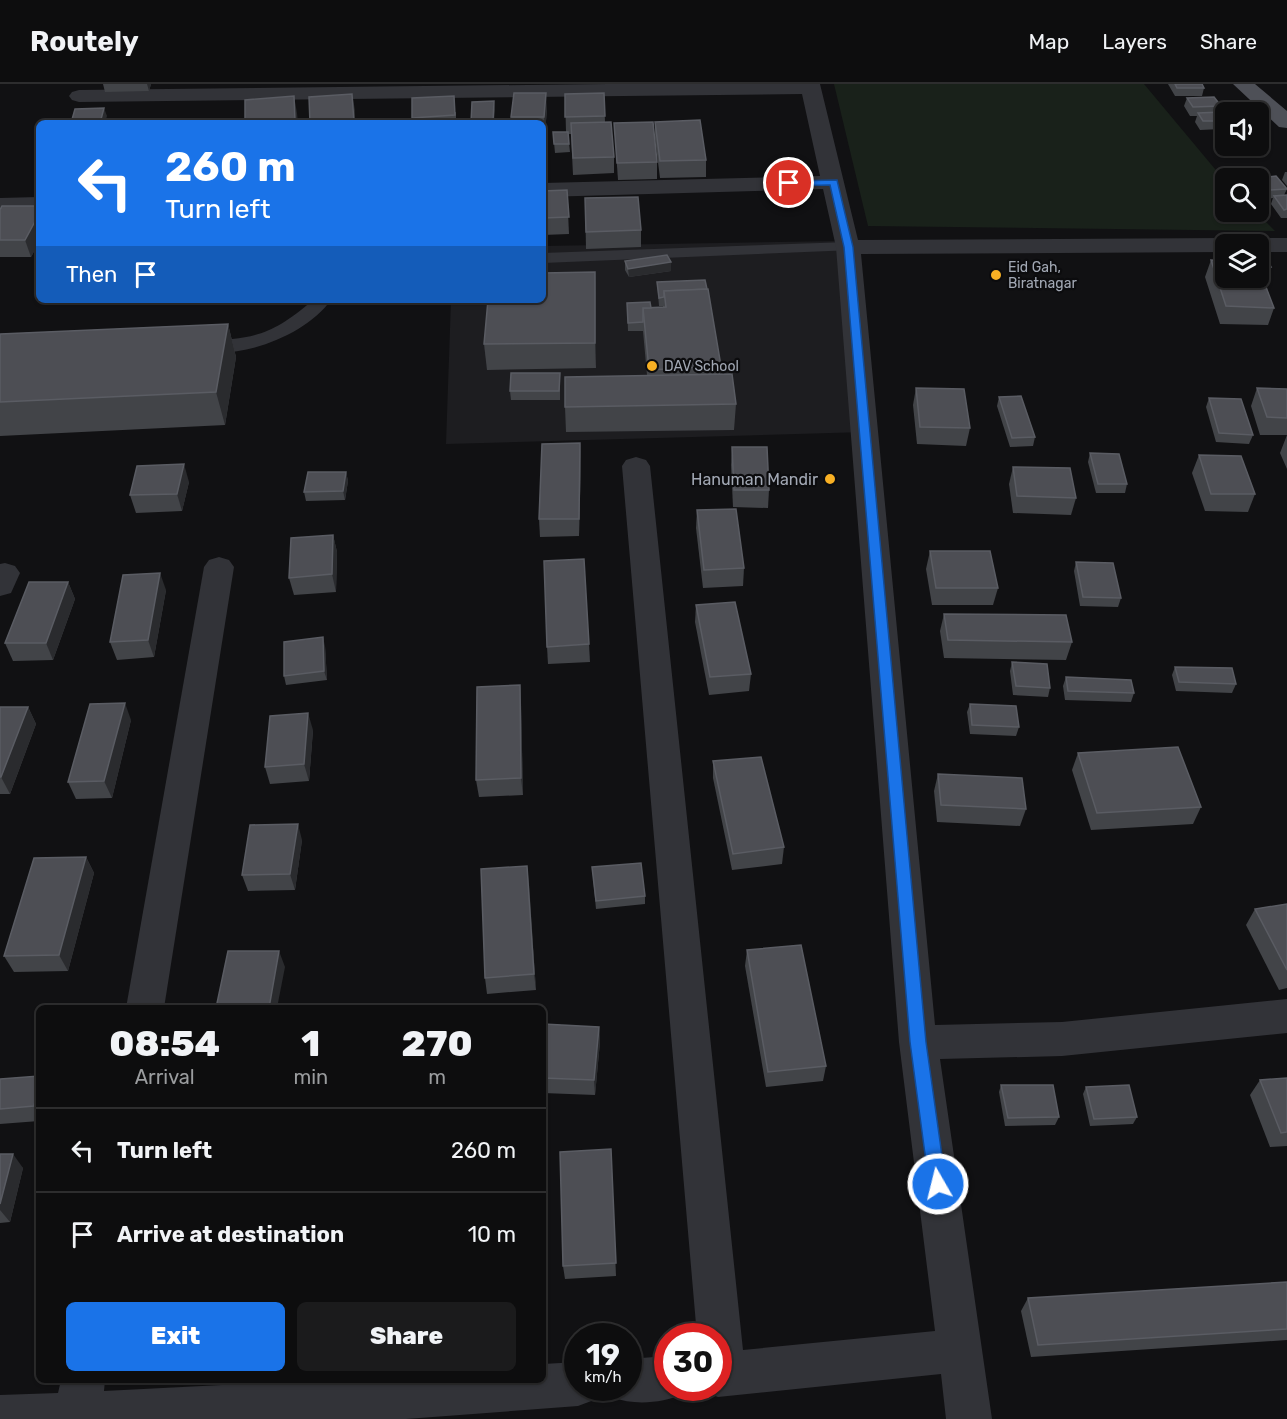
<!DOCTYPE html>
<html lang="en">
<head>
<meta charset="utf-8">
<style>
  body { margin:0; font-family:Rubik,sans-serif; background:#1b1b1c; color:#f1f3f6; height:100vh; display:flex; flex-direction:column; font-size:22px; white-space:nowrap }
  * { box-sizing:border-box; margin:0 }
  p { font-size:20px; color:#9a9c9e }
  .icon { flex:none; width:33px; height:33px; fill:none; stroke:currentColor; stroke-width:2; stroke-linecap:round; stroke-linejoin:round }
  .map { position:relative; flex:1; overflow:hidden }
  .sheet { position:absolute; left:36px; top:921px; width:510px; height:378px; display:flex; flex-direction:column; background:#0d0d0e; border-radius:9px; box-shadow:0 2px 4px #0004,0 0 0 2px #2d2d2e }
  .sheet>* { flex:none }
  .guide { position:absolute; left:36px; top:36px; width:510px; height:183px; border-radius:9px; box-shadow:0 2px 4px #0004,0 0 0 2px #2d2d2e; background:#1a73e8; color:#fff; overflow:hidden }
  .tools { position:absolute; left:1215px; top:18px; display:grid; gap:12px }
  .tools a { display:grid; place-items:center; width:54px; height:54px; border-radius:9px; background:#0d0d0e; box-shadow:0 2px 4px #0004,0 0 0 2px #2d2d2e; font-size:30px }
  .speed { position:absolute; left:564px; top:1239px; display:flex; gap:12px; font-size:30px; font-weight:700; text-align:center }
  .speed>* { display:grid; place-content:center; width:78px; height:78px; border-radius:50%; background:#0d0d0e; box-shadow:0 2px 4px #0004,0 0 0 2px #2d2d2e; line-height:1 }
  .speed small { font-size:15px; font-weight:400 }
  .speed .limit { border:9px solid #d22; background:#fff; color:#111 }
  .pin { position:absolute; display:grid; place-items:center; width:51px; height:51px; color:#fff; margin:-26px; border:3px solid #fff; border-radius:50%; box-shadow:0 2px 6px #0007 }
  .me { position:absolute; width:66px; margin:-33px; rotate:352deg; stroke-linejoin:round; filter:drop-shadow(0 0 4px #0008) }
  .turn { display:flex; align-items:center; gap:21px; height:126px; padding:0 30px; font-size:27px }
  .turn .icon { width:78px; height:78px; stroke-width:2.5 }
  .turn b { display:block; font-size:42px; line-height:51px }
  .then { display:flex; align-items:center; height:57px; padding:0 30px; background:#0003; gap:12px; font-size:22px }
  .eta { display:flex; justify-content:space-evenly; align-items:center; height:102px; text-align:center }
  .eta b { font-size:36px; font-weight:800; line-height:42px }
  .cta { display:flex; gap:12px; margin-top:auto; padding:12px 30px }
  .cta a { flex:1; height:69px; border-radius:9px; background:#1a73e8; color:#fff; font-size:24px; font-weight:800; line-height:69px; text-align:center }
  .cta a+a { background:#1b1b1c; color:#f1f3f6 }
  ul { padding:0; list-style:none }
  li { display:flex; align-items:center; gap:18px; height:84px; padding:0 30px; border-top:2px solid #2d2d2e }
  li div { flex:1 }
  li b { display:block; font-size:22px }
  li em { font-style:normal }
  header { display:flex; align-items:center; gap:36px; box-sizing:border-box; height:84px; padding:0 30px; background:#0d0d0e; border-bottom:2px solid #2d2d2e }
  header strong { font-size:28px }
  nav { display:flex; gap:33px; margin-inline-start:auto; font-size:21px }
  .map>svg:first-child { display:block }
  .built { fill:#1d1d20 }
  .green { fill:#19211a }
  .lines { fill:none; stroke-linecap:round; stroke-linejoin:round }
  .lane { fill:#323338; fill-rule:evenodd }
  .street { fill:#323338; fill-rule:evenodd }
  .primary { fill:#4e5057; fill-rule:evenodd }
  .wall { fill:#424448 }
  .shaded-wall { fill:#2a2b2e }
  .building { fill:#4d4e54; stroke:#5a5c63; stroke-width:1.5 }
  .route { fill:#1a73e8; stroke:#114b97; stroke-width:1.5 }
  .poi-dot { fill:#f8b024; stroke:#0c0c0e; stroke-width:2 }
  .labels { text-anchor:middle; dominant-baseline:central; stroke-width:4.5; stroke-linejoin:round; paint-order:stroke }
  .far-poi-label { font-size:14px; fill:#a2a8b4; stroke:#0c0c0e; text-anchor:start }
  .poi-label { font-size:16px; fill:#a2a8b4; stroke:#0c0c0e; text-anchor:end }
</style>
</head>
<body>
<header>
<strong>Routely</strong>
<nav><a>Map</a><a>Layers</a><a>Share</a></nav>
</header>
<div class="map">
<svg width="1287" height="1335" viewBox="0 0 1287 1335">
  <rect width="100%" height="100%" fill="#111113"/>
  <path class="built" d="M840,157L865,348L446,360L451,216H543V162Z"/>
  <path class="green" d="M834,0H1144L1225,97L1226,128H1256L1275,147L868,142Z"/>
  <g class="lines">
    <g class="lane">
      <path d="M848,158L856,163L854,166L543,179V169Z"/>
      <path d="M313,216H331C305,252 239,277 196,266L193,262L196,258L202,257C255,255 272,251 313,216Z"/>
    </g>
    <g class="street">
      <path d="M608,0H820L858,156L1226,154L1234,156L1237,160H1226V168L861,170L935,941L1062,938L1287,915V949L1062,972L940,975L992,1335H946L941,1290L718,1313L702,1307L701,1304H718V1252H697L622,382L626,376L636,373L646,376L650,382L743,1266L935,1247L899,958L836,163L823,105L543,113V99L820,92L802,10L79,18L72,16L69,12L72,8L79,6Z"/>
      <path d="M39,113V127L0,128V114Z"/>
      <path d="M1258,154H1287V168H1258V160H1247L1250,156Z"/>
      <path d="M219,473L229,476L234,483L164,924H126L204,483L209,476Z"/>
      <path d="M5,479L15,482L20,489L11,509L0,512V480Z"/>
      <path d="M668,1272V1304H686L684,1310C661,1319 635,1322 612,1313L608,1304H628V1275Z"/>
      <path d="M578,1278V1304H599L594,1316L578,1322L406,1335H0V1311L58,1309L61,1296H105L104,1307L323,1296H543V1280Z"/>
    </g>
    <path class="primary" d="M1233,0H1255L1287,27V44L1279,43Z"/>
  </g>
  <g class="wall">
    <path d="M103,0H151L149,7L105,8Z"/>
    <path d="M1168,0H1202L1204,4L1202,12H1175Z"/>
    <path d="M604,9L605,38L614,73V89L573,91L571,50H568L570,68L555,69L553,48H566L565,10Z"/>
    <path d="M1187,14L1221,22L1219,29L1226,28V62H1247L1245,67L1228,68L1216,54L1218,45H1221L1200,46L1195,38L1197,32H1190L1184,22Z"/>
    <path d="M547,25L545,49H543V39H512L511,33Z"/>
    <path d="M456,28V39H412V34Z"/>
    <path d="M655,38L706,76V93L660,94L655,54Z"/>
    <path d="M614,39L657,78V95L618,96Z"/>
    <path d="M1285,88H1287V102L1282,96Z"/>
    <path d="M1258,94L1287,105L1284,111H1287V134H1281L1271,120L1273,114L1265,115L1258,107Z"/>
    <path d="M567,106L569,150L543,151V107Z"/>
    <path d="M585,114L641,146V163L586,165Z"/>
    <path d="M39,122V158L31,173H0V126Z"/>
    <path d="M1258,166L1271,183L1267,192H1262L1274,224L1268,241L1220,240L1205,193L1211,176L1226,194Z"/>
    <path d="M625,177L671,187L629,193L625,186Z"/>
    <path d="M595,188L596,284L487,286L484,260Z"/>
    <path d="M657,198L721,282L720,290L736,320L734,346L566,348L565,323L647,291L643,247H628L627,219L651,224L663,223V222H659Z"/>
    <path d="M228,240L236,273L225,341L0,352V250Z"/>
    <path d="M560,289V316H511L510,307Z"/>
    <path d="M916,304L970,344L966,362L917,360L913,321Z"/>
    <path d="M1257,304L1287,305V385L1280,369L1287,351H1260L1251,322Z"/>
    <path d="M999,313L1035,353L1033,362L1010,363L997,322Z"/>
    <path d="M1209,314L1253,351L1249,360L1216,358L1206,323Z"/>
    <path d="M580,359L581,377L579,452L540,453L539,435Z"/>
    <path d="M732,363L769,406L768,424L733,423L731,381Z"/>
    <path d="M1090,369L1127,400L1125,409H1096L1088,378Z"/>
    <path d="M1199,371L1255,410L1248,428L1205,427L1192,389Z"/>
    <path d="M1013,383L1076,414L1071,431L1013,429L1009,400Z"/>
    <path d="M346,388L348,397L345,416L306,417L304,408Z"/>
    <path d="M189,398L182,427L136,429L130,411Z"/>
    <path d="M697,426L744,484L743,502L703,504L696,444Z"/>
    <path d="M333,451L337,468L336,508L294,511L289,494Z"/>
    <path d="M930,467L998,504L993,521H932L926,485Z"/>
    <path d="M1076,478L1121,514L1118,523L1080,522L1074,487Z"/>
    <path d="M68,498L75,515L53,576L13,577L5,559Z"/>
    <path d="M166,506L154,573L117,576L110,558Z"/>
    <path d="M696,521L751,590L749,607L709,611L695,538Z"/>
    <path d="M944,530L1072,558L1066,576L944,574L940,547Z"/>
    <path d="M589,560L590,578L548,580L547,563Z"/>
    <path d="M325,562L327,596L286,601L284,592Z"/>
    <path d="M1012,578L1050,604L1048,613L1013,611L1010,587Z"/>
    <path d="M1175,583L1236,600L1232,609L1176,607L1172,591Z"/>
    <path d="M1066,593L1134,609L1131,618L1065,616L1063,602Z"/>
    <path d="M521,618L523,711L479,713L476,696Z"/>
    <path d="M970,620L1019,643L1016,652L970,650L967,628Z"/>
    <path d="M0,623H28L36,640L10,710H0Z"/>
    <path d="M131,636L112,714L76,715L68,698Z"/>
    <path d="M313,646L309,697L270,700L265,683Z"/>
    <path d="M1078,669L1201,723L1193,740L1091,746L1072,686Z"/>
    <path d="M713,677L784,763L782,780L732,786L713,694Z"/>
    <path d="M938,690L1026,725L1020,742L937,738L934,707Z"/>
    <path d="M302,756L295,806L248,807L242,791Z"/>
    <path d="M86,773L94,789L68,887L14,888L4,872Z"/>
    <path d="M527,782L536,906L487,910L485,894Z"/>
    <path d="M592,783L645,812V820L596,825Z"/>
    <path d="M1287,820V904L1279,906L1246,841L1255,825Z"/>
    <path d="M747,866L826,982L823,997L766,1003L745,882Z"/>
    <path d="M543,940L599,943L600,958L595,1011L543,1009Z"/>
    <path d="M39,992V1037L0,1040V995Z"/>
    <path d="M1287,994V1062L1270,1063L1250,1011L1260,996Z"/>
    <path d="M1001,1001L1059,1033L1055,1041L1005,1042L999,1008Z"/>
    <path d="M1086,1003L1137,1033L1133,1040L1090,1042L1083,1010Z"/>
    <path d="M611,1065L616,1192L565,1195L563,1182Z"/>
    <path d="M0,1070L23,1084L10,1138L0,1139Z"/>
    <path d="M1287,1198V1256L1031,1273L1021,1227L1028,1214Z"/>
  </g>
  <g class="shaded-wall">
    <path d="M147,0H151L149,7Z"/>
    <path d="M546,9L547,25L545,49L544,33Z"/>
    <path d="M352,10L355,26V39H354Z"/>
    <path d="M294,12L297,29L298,39H295Z"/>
    <path d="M494,17L495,26L494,39H493Z"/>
    <path d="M104,24L107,32L105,39H100Z"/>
    <path d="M39,130V158L31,173L25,156Z"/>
    <path d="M671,178V187L629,193L628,185Z"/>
    <path d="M595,188L596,213V284L595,259Z"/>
    <path d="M228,240L236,273L225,341L216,308Z"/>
    <path d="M580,359L581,377L579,452V435Z"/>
    <path d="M184,380L189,398L182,427L177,410Z"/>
    <path d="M346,388L348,397L345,416L343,407Z"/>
    <path d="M333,451L337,468L336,508L332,490Z"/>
    <path d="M160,489L166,506L154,573L148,556Z"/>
    <path d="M68,498L75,515L53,576L46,559Z"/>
    <path d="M323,553L325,562L327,596L324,587Z"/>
    <path d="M520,601L521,618L523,711L521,694Z"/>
    <path d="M125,619L131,636L112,714L104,697Z"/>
    <path d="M28,623L36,640L10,710L1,693Z"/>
    <path d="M308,629L313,646L309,697L304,680Z"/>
    <path d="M298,740L302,756L295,806L290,790Z"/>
    <path d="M86,773L94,789L68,887L59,871Z"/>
    <path d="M527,782L529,798L536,906L534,890Z"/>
    <path d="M279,867L285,883L277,924H269Z"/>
    <path d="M599,943L600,958L595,1011L594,996Z"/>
    <path d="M39,998V1028L34,1022Z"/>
    <path d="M13,1070L23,1084L10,1138L0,1126V1120Z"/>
  </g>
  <g class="building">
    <path d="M1175,0H1202L1204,4H1177Z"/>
    <path d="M514,9H546L544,33H511Z"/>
    <path d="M604,9L605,32L565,33V10Z"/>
    <path d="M352,10L354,38L334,39H310L309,13Z"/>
    <path d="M294,12L295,37L277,39H245V16Z"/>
    <path d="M454,12L455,31L412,34V14Z"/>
    <path d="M1214,13L1221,22L1193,23L1187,14Z"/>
    <path d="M494,17L493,38L471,39L472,18Z"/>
    <path d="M104,24L100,39H71L75,25Z"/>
    <path d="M1249,27L1250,28H1226V37H1203L1198,29Z"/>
    <path d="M700,36L706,76L660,77L655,38Z"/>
    <path d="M611,38L614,73L573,74L571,39Z"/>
    <path d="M653,38L657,78L617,79L614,39Z"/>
    <path d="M1218,45H1226V54Z"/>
    <path d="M553,48H568L569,60H554Z"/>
    <path d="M1276,92L1287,105L1268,106L1258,94Z"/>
    <path d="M567,106L569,133L543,134V107Z"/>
    <path d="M1287,111V125L1284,126L1274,112Z"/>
    <path d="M638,113L641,146L586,148L585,114Z"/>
    <path d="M2,122H39V130L25,156H0V126Z"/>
    <path d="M1258,166H1262L1271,183H1259Z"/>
    <path d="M667,171L671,178L628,185L625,177Z"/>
    <path d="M1211,176L1226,177V194H1258V182L1274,224L1226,222Z"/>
    <path d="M595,188V259L484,260L488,216H543V189Z"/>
    <path d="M705,196L707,205L664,207V213L659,214L657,198Z"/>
    <path d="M708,205L721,282L649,286L643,224L666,223L664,207Z"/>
    <path d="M650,218L651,224H643V238L628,239L627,219Z"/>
    <path d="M228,240L216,308L0,318V250Z"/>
    <path d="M511,289H560L559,307H510Z"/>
    <path d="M732,290L736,320L565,323V293Z"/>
    <path d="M916,304L964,305L970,344L920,343Z"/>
    <path d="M1257,304L1287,305V334L1267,333Z"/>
    <path d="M1021,312L1035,353L1012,354L999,313Z"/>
    <path d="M1209,314L1241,315L1253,351L1219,349Z"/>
    <path d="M580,359L579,435H539L542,360Z"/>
    <path d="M732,363H767L769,406H734Z"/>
    <path d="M1090,369L1119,370L1127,400H1098Z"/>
    <path d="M1199,371L1241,372L1255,410H1211Z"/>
    <path d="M184,380L177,410L130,411L137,382Z"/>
    <path d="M1013,383L1070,384L1076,414L1017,412Z"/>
    <path d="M308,388H346L343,407L304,408Z"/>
    <path d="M736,425L744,484L704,486L697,426Z"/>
    <path d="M333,451L332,490L289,494L291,454Z"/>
    <path d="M930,467H990L998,504H936Z"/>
    <path d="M584,475L589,560L547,563L544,477Z"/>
    <path d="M1076,478L1113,479L1121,514L1083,513Z"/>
    <path d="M160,489L148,556L110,558L123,491Z"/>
    <path d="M29,498H68L46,559H5Z"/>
    <path d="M735,518L751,590L710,593L696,521Z"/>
    <path d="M944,530L1066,531L1072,558L948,556Z"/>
    <path d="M323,553L324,587L284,592V558Z"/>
    <path d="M1012,578L1047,580L1050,604L1016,602Z"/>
    <path d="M1175,583L1232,584L1236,600L1179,598Z"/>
    <path d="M1066,593L1131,596L1134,609L1068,607Z"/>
    <path d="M520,601L521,694L476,696L477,603Z"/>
    <path d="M125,619L104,697L68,698L90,620Z"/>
    <path d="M970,620L1016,622L1019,643L972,641Z"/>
    <path d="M0,623H28L1,693H0Z"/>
    <path d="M308,629L304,680L265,683L270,632Z"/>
    <path d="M1178,663L1201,723L1097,729L1078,669Z"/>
    <path d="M761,673L784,763L733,770L713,677Z"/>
    <path d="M938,690L1022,694L1026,725L941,721Z"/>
    <path d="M298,740L290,790L242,791L250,741Z"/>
    <path d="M86,773L59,871L4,872L34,774Z"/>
    <path d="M641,779L645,812L596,817L592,783Z"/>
    <path d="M527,782L534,890L485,894L481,785Z"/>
    <path d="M1287,820V886L1255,825Z"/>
    <path d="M801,861L826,982L768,988L747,866Z"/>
    <path d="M228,867H279L269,924H216Z"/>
    <path d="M543,940L599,943L594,996L543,994Z"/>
    <path d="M39,992V998L34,1022L0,1025V995Z"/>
    <path d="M1287,994V1048L1281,1049L1260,996Z"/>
    <path d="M1001,1001H1053L1059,1033L1008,1034Z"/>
    <path d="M1129,1001L1137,1033L1094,1035L1086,1003Z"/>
    <path d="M611,1065L616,1179L563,1182L560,1068Z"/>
    <path d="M0,1070H13L0,1120Z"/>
    <path d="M1287,1198V1245L1038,1261L1028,1214Z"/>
  </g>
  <path class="route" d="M837,96L853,163L926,958L946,1100L944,1106L938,1108L932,1106L929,1100L910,958L844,163L830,101L789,102L784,99L789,97Z"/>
  <g class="poi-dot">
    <circle cx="996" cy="191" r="6"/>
    <circle cx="652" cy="282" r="6"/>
    <circle cx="830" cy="395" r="6"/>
  </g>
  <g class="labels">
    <g class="far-poi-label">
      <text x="1008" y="183">Eid Gah,<tspan x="1008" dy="16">Biratnagar</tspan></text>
      <text x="664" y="282">DAV School</text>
    </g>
    <g class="poi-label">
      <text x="818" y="395">Hanuman Mandir</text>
    </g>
  </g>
</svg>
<div class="tools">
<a><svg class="icon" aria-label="sound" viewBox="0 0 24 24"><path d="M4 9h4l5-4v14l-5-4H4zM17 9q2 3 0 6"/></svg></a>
<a><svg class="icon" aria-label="search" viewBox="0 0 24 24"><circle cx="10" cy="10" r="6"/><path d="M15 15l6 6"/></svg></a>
<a><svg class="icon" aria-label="layers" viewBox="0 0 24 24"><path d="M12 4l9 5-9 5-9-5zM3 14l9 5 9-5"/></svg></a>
</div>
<div class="speed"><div>19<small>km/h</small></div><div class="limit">30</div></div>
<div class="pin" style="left:789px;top:99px;background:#d93025"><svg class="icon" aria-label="arrive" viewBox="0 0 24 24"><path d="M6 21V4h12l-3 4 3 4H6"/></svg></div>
<svg class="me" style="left:938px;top:1100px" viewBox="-20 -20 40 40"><circle r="17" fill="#1a73e8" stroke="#fff" stroke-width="3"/><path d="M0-11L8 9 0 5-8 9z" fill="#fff"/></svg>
<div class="guide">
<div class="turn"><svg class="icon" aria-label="left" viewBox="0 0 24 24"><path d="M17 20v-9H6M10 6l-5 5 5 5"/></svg><div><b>260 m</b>Turn left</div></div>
<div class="then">Then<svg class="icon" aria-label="arrive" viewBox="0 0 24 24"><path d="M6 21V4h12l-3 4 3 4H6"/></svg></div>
</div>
<section class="sheet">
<div class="eta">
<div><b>08:54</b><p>Arrival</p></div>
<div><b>1</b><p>min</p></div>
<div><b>270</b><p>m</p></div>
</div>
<ul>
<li><svg class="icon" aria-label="left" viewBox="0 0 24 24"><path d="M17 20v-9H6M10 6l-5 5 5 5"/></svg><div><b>Turn left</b></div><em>260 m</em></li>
<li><svg class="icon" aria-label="arrive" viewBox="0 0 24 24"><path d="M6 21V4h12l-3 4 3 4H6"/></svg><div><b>Arrive at destination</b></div><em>10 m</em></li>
</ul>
<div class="cta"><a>Exit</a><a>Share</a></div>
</section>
</div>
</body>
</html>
